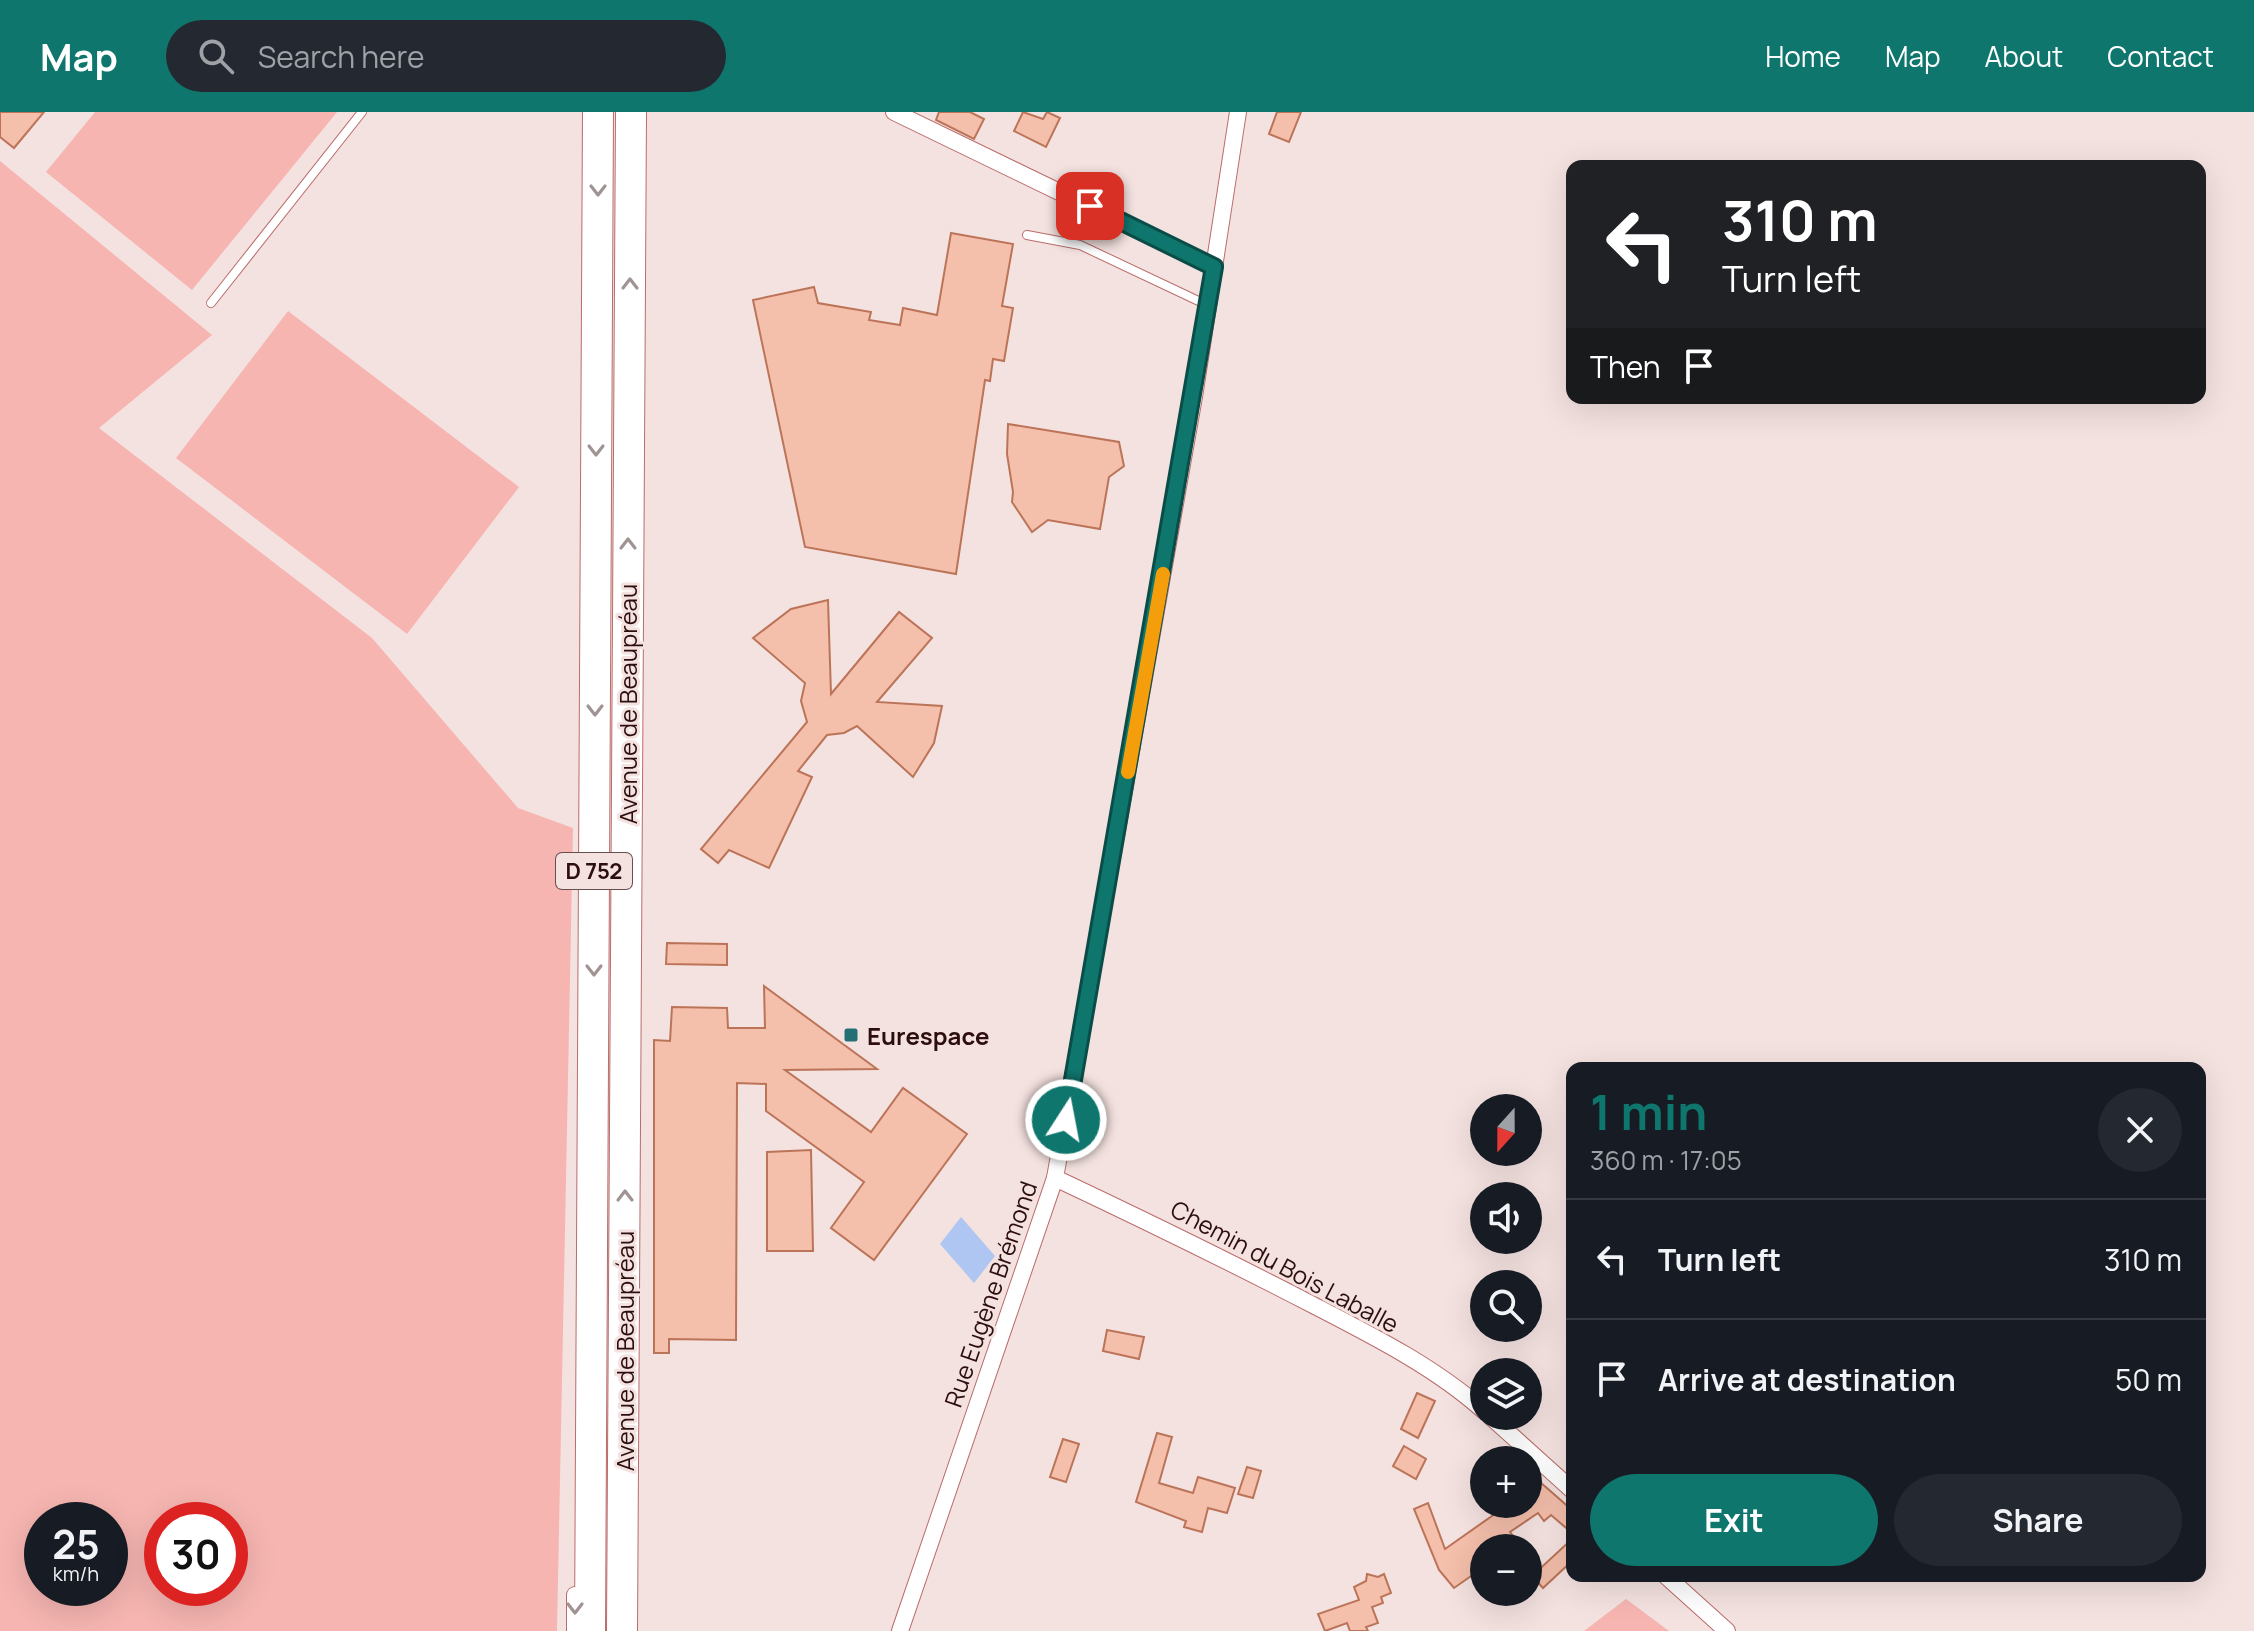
<!DOCTYPE html>
<html lang="en">
<head>
<meta charset="utf-8">
<style>
  body { margin:0; font-family:Manrope,sans-serif; background:#242831; color:#f1f3f6; height:100vh; display:flex; flex-direction:column; font-size:30px; white-space:nowrap }
  * { box-sizing:border-box; margin:0 }
  p { font-size:26px; color:#9ea1a6 }
  .icon { flex:none; width:44px; height:44px; fill:none; stroke:currentColor; stroke-width:2; stroke-linecap:round; stroke-linejoin:round }
  .map { position:relative; flex:1; overflow:hidden }
  .sheet { position:absolute; left:1566px; top:950px; width:640px; height:520px; display:flex; flex-direction:column; background:#171b24; border-radius:16px; box-shadow:0 8px 32px #0002 }
  .sheet>* { flex:none }
  .guide { position:absolute; left:1566px; top:48px; width:640px; height:244px; border-radius:16px; box-shadow:0 8px 32px #0002; background:#202124; color:#fff; overflow:hidden }
  .needle { width:52px; rotate:201deg }
  .buttons { position:absolute; left:1470px; top:982px; display:grid; gap:16px }
  .buttons a { display:grid; place-items:center; width:72px; height:72px; border-radius:50%; background:#171b24; box-shadow:0 8px 32px #0002; font-size:40px }
  .speed { position:absolute; left:24px; top:1390px; display:flex; gap:16px; font-size:40px; font-weight:700; text-align:center }
  .speed>* { display:grid; place-content:center; width:104px; height:104px; border-radius:50%; background:#171b24; box-shadow:0 8px 32px #0002; line-height:1 }
  .speed small { font-size:20px; font-weight:400 }
  .speed .limit { border:12px solid #d22; background:#fff; color:#111 }
  .pin { position:absolute; display:grid; place-items:center; width:68px; height:68px; color:#fff; margin:-34px; border-radius:16px; box-shadow:0 4px 12px #0006 }
  .me { position:absolute; width:88px; margin:-44px; rotate:11deg; stroke-linejoin:round; filter:drop-shadow(0 0 6px #0008) }
  .turn { display:flex; align-items:center; gap:28px; height:168px; padding:0 24px; font-size:36px }
  .turn .icon { width:104px; height:104px; stroke-width:2.5 }
  .turn b { display:block; font-size:56px; line-height:68px }
  .then { display:flex; align-items:center; height:76px; padding:0 24px; background:#0003; gap:16px; font-size:30px }
  .round { display:grid; place-items:center; flex:none; width:84px; height:84px; border-radius:42px; background:#242831 }
  .summary { display:flex; align-items:center; justify-content:space-between; height:136px; padding:0 24px }
  h1 { font-size:48px; font-weight:700; line-height:60px; color:#0f766e }
  .button { display:flex; gap:16px; margin-top:auto; padding:16px 24px }
  .button a { flex:1; height:92px; border-radius:48px; background:#0f766e; color:#fff; font-size:32px; font-weight:700; line-height:92px; text-align:center }
  .button a+a { background:#242831; color:#f1f3f6 }
  ul { padding:0; list-style:none }
  li { display:flex; align-items:center; gap:24px; height:120px; padding:0 24px; border-top:2px solid #363941 }
  li div { flex:1 }
  li b { display:block; font-size:30px }
  li em { font-style:normal }
  header { display:flex; align-items:center; gap:48px; box-sizing:border-box; height:112px; padding:0 40px; background:#0f766e; color:#fff }
  header strong { font-size:38px }
  nav { display:flex; gap:44px; margin-inline-start:auto; font-size:28px }
  .search { width:560px; height:72px; background:#242831; display:flex; align-items:center; gap:20px; box-sizing:border-box; padding:0 28px; border-radius:44px; color:#9ea1a6; font-size:30px }
  .map>svg:first-child { display:block }
  .green { fill:#f6b5b1; fill-rule:evenodd }
  .water { fill:#aec6f1 }
  .building { fill:#f4bfab; stroke:#bc7458; stroke-width:2 }
  .lines { fill:none; stroke-linecap:round; stroke-linejoin:round }
  .lane-casing { stroke:#ba6c6a; stroke-width:10 }
  .street-casing { stroke:#ba6c6a; stroke-width:18 }
  .highway-casing { stroke:#ba6c6a; stroke-width:32 }
  .lane { stroke:#fff; stroke-width:8 }
  .street { stroke:#fff; stroke-width:16 }
  .highway { stroke:#fff; stroke-width:30 }
  .oneway { stroke:#a09393 }
  .route-casing { stroke:#0a4d48; stroke-width:20 }
  .route { stroke:#0f766e; stroke-width:14 }
  .slow { stroke:#f59e0b; stroke-width:14 }
  .poi-dot { fill:#246f74; stroke:#f4e2e0; stroke-width:3 }
  .labels { text-anchor:middle; dominant-baseline:central; stroke-width:6; stroke-linejoin:round; paint-order:stroke }
  .shield { fill:#f4e2e0; stroke:#684e4d; stroke-width:2 }
  .shield-label { font-size:22px; font-weight:bold; fill:#2c0e0e }
  .street-label { font-size:24px; fill:#2c0e0e; stroke:#f4e2e0 }
  .poi-label { font-size:24px; font-weight:bold; fill:#2c0e0e; stroke:#f4e2e0; text-anchor:start }
</style>
</head>
<body>
<header>
<strong>Map</strong>
<div class="search"><svg class="icon" aria-label="search" viewBox="0 0 24 24"><circle cx="10" cy="10" r="6"/><path d="M15 15l6 6"/></svg>Search here</div>
<nav><a>Home</a><a>Map</a><a>About</a><a>Contact</a></nav>
</header>
<div class="map">
<svg width="2254" height="1519" viewBox="0 0 2254 1519">
  <rect width="100%" height="100%" fill="#f4e2e0"/>
  <g class="green">
    <path d="M95,0H337L192,178L46,60Z"/>
    <path d="M0,49L212,223L99,316L372,526L518,696L573,716L557,1519H0ZM42,1408H110V1476H42ZM230,1408V1476H162V1408Z"/>
    <path d="M288,199L519,375L407,522L176,346Z"/>
    <path d="M1626,1487L1669,1519H1584Z"/>
  </g>
  <path class="water" d="M961,1105L995,1144L974,1171L940,1132Z"/>
  <g class="building">
    <path d="M0,0H44L14,36L0,25Z"/>
    <path d="M939,0H970L984,7L974,27L936,8Z"/>
    <path d="M1023,0L1043,7L1047,0L1060,6L1046,35L1014,19Z"/>
    <path d="M1277,0H1301L1289,30L1269,22Z"/>
    <path d="M951,121L1013,132L1002,194L1013,196L1004,249L993,247L990,269L985,268L956,462L805,435L753,188L814,175L818,191L871,200L869,208L900,213L903,196L937,203Z"/>
    <path d="M1008,312L1119,330L1124,354L1109,365L1100,417L1048,408L1032,420L1012,390L1013,380L1007,342Z"/>
    <path d="M828,488L831,582L899,500L932,526L877,590L942,594L934,631L913,665L857,614L844,621L827,623L798,659L812,665L769,756L729,738L718,751L701,737L807,610L801,589L805,571L753,526L791,497Z"/>
    <path d="M667,831L727,832V853L666,852Z"/>
    <path d="M764,874L877,957L785,958L871,1020L903,976L967,1022L874,1148L831,1116L864,1070L766,999V972L737,971L736,1228L669,1227V1241H654V928L670,929L672,895L727,896L728,916H765Z"/>
    <path d="M811,1038L813,1139H767V1040Z"/>
    <path d="M1107,1218L1144,1225L1139,1247L1103,1239Z"/>
    <path d="M1417,1281L1435,1289L1418,1326L1401,1317Z"/>
    <path d="M1157,1321L1172,1325L1159,1371L1193,1381L1198,1365L1235,1376L1227,1401L1208,1396L1202,1420L1184,1415L1186,1409L1136,1390Z"/>
    <path d="M1063,1327L1079,1332L1066,1370L1050,1365Z"/>
    <path d="M1404,1334L1426,1347L1416,1367L1393,1354Z"/>
    <path d="M1247,1355L1261,1359L1253,1386L1238,1382Z"/>
    <path d="M1540,1370L1572,1398V1421L1551,1403L1544,1409L1538,1401L1510,1420L1518,1430L1510,1436H1484V1455L1454,1476L1439,1458L1414,1397L1428,1391L1445,1437L1509,1392H1528V1379Z"/>
    <path d="M1572,1427V1449L1543,1476L1532,1464Z"/>
    <path d="M1367,1462L1378,1465L1384,1462L1391,1481L1381,1485L1383,1491L1372,1495L1378,1511L1366,1515L1368,1519H1350L1347,1511L1325,1519L1318,1502L1359,1488L1354,1475L1366,1469Z"/>
  </g>
  <g class="lines">
    <defs>
      <g id="lane">
        <path d="M1027,123L1080,133L1207,193"/>
        <path d="M211,191L362,0"/>
      </g>
      <g id="street">
        <path d="M894,0L1214,155"/>
        <path d="M1055,1066C1142,1107 1228,1149 1313,1193C1371,1223 1435,1255 1484,1299"/>
        <path d="M1490,1304L1572,1378"/>
        <path d="M1666,1464L1727,1519"/>
        <path d="M575,1519V1483"/>
        <path d="M900,1519L1055,1066L1194,285L1238,0"/>
      </g>
      <g id="highway">
        <path d="M590,1519L598,0"/>
        <path d="M622,1519L631,0"/>
      </g>
    </defs>
    <use href="#lane" class="lane-casing"/>
    <use href="#street" class="street-casing"/>
    <use href="#highway" class="highway-casing"/>
    <use href="#lane" class="lane"/>
    <use href="#street" class="street"/>
    <use href="#highway" class="highway"/>
  </g>
  <defs><path id="oneway-chevron" d="M-2-3.5L2.5 0L-2 3.5" fill="none" stroke-width="1.6" stroke-linecap="round" stroke-linejoin="round" transform="scale(2)"/></defs>
  <g class="oneway">
    <use href="#oneway-chevron" transform="translate(598 78) rotate(90)"/>
    <use href="#oneway-chevron" transform="translate(630 172) rotate(-90)"/>
    <use href="#oneway-chevron" transform="translate(596 338) rotate(90)"/>
    <use href="#oneway-chevron" transform="translate(628 432) rotate(-90)"/>
    <use href="#oneway-chevron" transform="translate(595 598) rotate(90)"/>
    <use href="#oneway-chevron" transform="translate(594 858) rotate(90)"/>
    <use href="#oneway-chevron" transform="translate(625 1084) rotate(-90)"/>
    <use href="#oneway-chevron" transform="translate(575 1496) rotate(90)"/>
  </g>
  <g class="lines">
    <defs>
      <path id="route" d="M1066,1008L1214,155L1090,94"/>
    </defs>
    <use href="#route" class="route-casing"/>
    <use href="#route" class="route"/>
    <path class="slow" d="M1128,660L1163,462"/>
  </g>
  <rect class="poi-dot" x="843" y="915" width="16" height="16" rx="4"/>
  <g class="labels">
    <rect class="shield" x="556" y="741" width="76" height="36" rx="6"/>
    <g class="shield-label">
      <text x="594" y="759">D 752</text>
    </g>
    <g class="street-label">
      <text transform="translate(627 592) rotate(-90)">Avenue de Beaupréau</text>
      <text transform="translate(1285 1154) rotate(28)">Chemin du Bois Laballe</text>
      <text transform="translate(990 1182) rotate(-71)">Rue Eugène Brémond</text>
      <text transform="translate(624 1239) rotate(-90)">Avenue de Beaupréau</text>
    </g>
    <g class="poi-label">
      <text x="867" y="923">Eurespace</text>
    </g>
  </g>
</svg>
<div class="buttons">
<a><svg class="needle" viewBox="-14 -14 28 28"><path d="M0-13l5 13h-10z" fill="#e53935"/><path d="M0 13l5-13h-10z" fill="#9ea1a6"/></svg></a>
<a><svg class="icon" aria-label="sound" viewBox="0 0 24 24"><path d="M4 9h4l5-4v14l-5-4H4zM17 9q2 3 0 6"/></svg></a>
<a><svg class="icon" aria-label="search" viewBox="0 0 24 24"><circle cx="10" cy="10" r="6"/><path d="M15 15l6 6"/></svg></a>
<a><svg class="icon" aria-label="layers" viewBox="0 0 24 24"><path d="M12 4l9 5-9 5-9-5zM3 14l9 5 9-5"/></svg></a>
<a>+</a>
<a>−</a>
</div>
<div class="speed"><div>25<small>km/h</small></div><div class="limit">30</div></div>
<div class="pin" style="left:1090px;top:94px;background:#d93025"><svg class="icon" aria-label="arrive" viewBox="0 0 24 24"><path d="M6 21V4h12l-3 4 3 4H6"/></svg></div>
<svg class="me" style="left:1066px;top:1008px" viewBox="-20 -20 40 40"><circle r="17" fill="#0f766e" stroke="#fff" stroke-width="3"/><path d="M0-11L8 9 0 5-8 9z" fill="#fff"/></svg>
<div class="guide">
<div class="turn"><svg class="icon" aria-label="left" viewBox="0 0 24 24"><path d="M17 20v-9H6M10 6l-5 5 5 5"/></svg><div><b>310 m</b>Turn left</div></div>
<div class="then">Then<svg class="icon" aria-label="arrive" viewBox="0 0 24 24"><path d="M6 21V4h12l-3 4 3 4H6"/></svg></div>
</div>
<section class="sheet">
<div class="summary"><div><h1>1 min</h1><p>360 m · 17:05</p></div><a class="round"><svg class="icon" aria-label="close" viewBox="0 0 24 24"><path d="M6 6l12 12M18 6L6 18"/></svg></a></div>
<ul>
<li><svg class="icon" aria-label="left" viewBox="0 0 24 24"><path d="M17 20v-9H6M10 6l-5 5 5 5"/></svg><div><b>Turn left</b></div><em>310 m</em></li>
<li><svg class="icon" aria-label="arrive" viewBox="0 0 24 24"><path d="M6 21V4h12l-3 4 3 4H6"/></svg><div><b>Arrive at destination</b></div><em>50 m</em></li>
</ul>
<div class="button"><a>Exit</a><a>Share</a></div>
</section>
</div>
</body>
</html>
